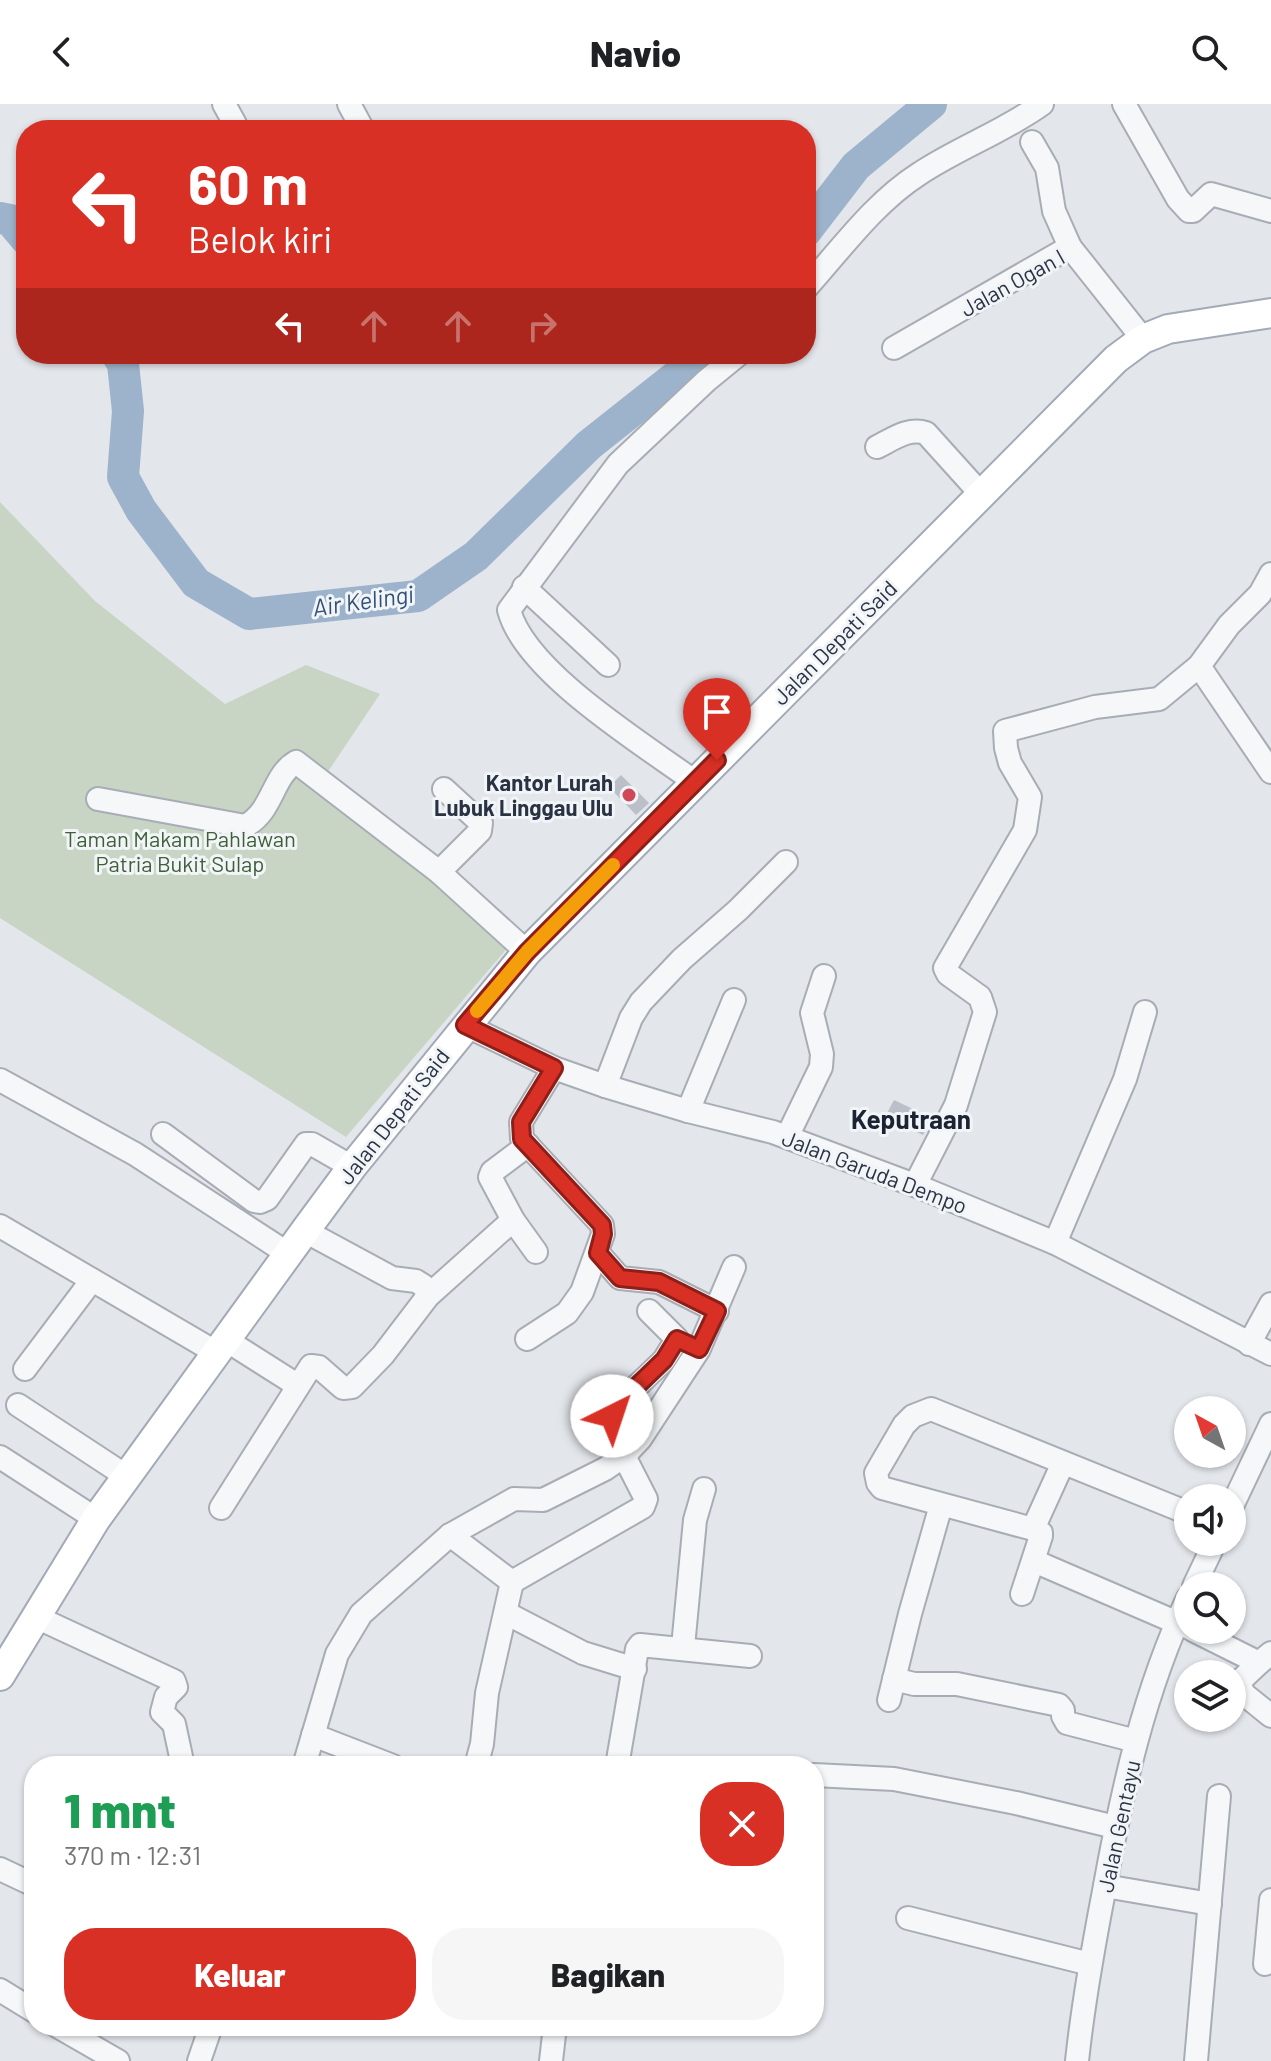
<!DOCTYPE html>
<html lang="id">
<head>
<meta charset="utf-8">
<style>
  body { margin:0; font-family:Barlow,sans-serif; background:#f6f6f6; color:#202124; height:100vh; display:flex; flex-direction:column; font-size:30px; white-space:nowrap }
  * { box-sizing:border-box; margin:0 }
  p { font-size:26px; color:#757577 }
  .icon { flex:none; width:44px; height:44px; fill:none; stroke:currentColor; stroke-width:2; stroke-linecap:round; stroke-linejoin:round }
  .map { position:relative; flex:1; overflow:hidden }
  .sheet { position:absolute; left:24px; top:1652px; width:800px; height:280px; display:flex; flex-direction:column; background:#fff; border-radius:32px; box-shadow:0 2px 6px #0004 }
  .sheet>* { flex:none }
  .guide { position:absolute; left:16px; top:16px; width:800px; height:244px; border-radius:32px; box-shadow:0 2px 6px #0004; background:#d93025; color:#fff; overflow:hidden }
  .needle { width:52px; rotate:320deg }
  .fabs { position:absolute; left:1174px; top:1292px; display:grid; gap:16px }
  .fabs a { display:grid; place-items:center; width:72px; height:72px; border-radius:50%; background:#fff; box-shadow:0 2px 6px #0004; font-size:40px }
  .pin { position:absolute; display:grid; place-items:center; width:68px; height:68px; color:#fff; margin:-82px -34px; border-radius:50% 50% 50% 0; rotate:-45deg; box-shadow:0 0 8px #0007 }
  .pin .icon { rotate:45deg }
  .me { position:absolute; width:88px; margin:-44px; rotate:41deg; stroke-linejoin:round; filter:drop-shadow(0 0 6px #0008) }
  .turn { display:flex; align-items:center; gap:28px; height:168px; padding:0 40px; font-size:36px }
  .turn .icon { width:104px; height:104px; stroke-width:2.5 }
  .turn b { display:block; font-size:56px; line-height:68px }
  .lanes { display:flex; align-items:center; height:76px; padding:0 40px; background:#0003; justify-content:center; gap:40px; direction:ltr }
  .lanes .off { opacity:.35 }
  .round { display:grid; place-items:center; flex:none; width:84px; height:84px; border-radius:32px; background:#f6f6f6 }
  .head { display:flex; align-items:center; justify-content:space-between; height:136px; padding:0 40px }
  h1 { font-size:48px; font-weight:800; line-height:60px; color:#1e9e55 }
  .primary-button { display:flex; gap:16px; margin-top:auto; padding:16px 40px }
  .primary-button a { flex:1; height:92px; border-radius:32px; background:#d93025; color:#fff; font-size:32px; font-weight:800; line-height:92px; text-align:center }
  .primary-button a+a { background:#f6f6f6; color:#202124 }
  header { display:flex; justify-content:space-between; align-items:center; height:104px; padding:0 40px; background:#fff; font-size:36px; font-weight:800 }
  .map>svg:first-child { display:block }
  .green { fill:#c8d5c4 }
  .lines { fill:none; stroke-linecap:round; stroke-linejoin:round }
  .river { stroke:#9db3cb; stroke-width:32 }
  .building { fill:#babfc8 }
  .minor-casing { stroke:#a8adb5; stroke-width:26 }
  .major-casing { stroke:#a2aab7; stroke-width:32 }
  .minor { stroke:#f5f7f9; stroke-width:22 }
  .major { stroke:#fff; stroke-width:28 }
  .route-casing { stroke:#8d1f18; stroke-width:20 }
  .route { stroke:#d93025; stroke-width:14 }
  .slow { stroke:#f59e0b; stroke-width:14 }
  .poi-dot { fill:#d04759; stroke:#f2f5f8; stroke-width:3 }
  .labels { text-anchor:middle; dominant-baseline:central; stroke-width:6; stroke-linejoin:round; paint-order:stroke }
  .street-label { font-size:22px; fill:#2a3343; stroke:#f2f5f8 }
  .poi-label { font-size:22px; font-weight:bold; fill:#2a3343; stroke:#f2f5f8; text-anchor:end }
  .park-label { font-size:22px; fill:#3e5f37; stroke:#f2f5f8 }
  .water-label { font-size:24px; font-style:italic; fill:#335178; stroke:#f2f5f8 }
  .quarter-label { font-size:26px; font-weight:bold; fill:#1c2434; stroke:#f2f5f8 }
</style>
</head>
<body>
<header><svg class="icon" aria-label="back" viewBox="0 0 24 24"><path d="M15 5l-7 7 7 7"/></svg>Navio<svg class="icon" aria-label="search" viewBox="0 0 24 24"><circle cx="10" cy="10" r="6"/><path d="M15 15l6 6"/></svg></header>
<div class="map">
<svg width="1271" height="1957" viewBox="0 0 1271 1957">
  <rect width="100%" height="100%" fill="#e3e6eb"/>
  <path class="green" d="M0,398L95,497L225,600L306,561L380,590L319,681L510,841L346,1033L0,814Z"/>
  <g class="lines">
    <g class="river">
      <path d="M0,114L10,116L26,135"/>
      <path d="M806,127L856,62L931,0"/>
      <path d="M117,250L123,260L128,307L123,373L141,406L196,479L249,510L418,492L476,452L589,341L704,250"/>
    </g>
  </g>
  <g class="building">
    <path d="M621,671L649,699L636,711L609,683Z"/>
    <path d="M894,996L932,1014L923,1031L885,1013Z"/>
  </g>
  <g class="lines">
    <defs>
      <g id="minor">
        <path d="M224,0L235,20"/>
        <path d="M349,0L363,26"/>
        <path d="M1124,0L1178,95L1189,107H1193L1211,90L1271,107"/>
        <path d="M1032,38L1047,64L1054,107L1070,143L1143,235"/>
        <path d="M806,184C841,145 875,98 919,70C958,44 1003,28 1042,0"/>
        <path d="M894,244L1070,143"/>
        <path d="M877,343C893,335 909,323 926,329L981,390"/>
        <path d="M524,483L608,561"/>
        <path d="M1199,562L1271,668"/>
        <path d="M695,678C643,640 525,568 509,506L618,360L706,277L739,250"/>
        <path d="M98,695L245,722C273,708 272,672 296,658L439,768L527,848"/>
        <path d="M439,768L480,727L481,719L444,685"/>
        <path d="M465,921L554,964L605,982L688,1007L773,1028L917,1082L1055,1139L1271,1250"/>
        <path d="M0,976L135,1050L290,1151"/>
        <path d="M605,982L631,914L641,898L682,855L738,806L786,758"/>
        <path d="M688,1007L734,896"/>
        <path d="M163,1030L254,1097L260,1098L267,1095L306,1040H312L352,1063"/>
        <path d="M787,1033L821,963L822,950L812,909L824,872"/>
        <path d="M915,1081L956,1001L985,908L980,893L948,870L945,864L1025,726L1030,693L1010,659L1006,644L1005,627L1095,603L1159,595L1199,562L1229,521L1260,490L1271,470"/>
        <path d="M513,1116L490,1073L492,1068L528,1041"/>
        <path d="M0,1122L217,1249"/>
        <path d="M305,1127L392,1174L416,1177L424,1182L428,1192"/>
        <path d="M1055,1139L1125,975L1145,908"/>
        <path d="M598,1149L620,1174L659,1178L717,1207"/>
        <path d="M527,1235L567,1209L582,1188L603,1130L602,1121L522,1035L521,1018L554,964"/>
        <path d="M226,1236L297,1281"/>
        <path d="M1249,1240L1271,1200"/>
        <path d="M25,1265L92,1176"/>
        <path d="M18,1301L126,1372"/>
        <path d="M628,1348L614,1318L612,1306L664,1256L677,1235L649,1207"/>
        <path d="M0,1353L96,1415"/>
        <path d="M1232,1402L1271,1320"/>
        <path d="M221,1404L311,1262L319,1263L343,1284L352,1283L383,1251L428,1192L513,1116L536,1148"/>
        <path d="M1033,1425L882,1384L878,1379L876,1369L904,1321L913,1312L931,1305L1188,1409"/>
        <path d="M450,1431L512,1478"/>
        <path d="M1034,1457L1187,1523"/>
        <path d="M1194,1482L1215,1438"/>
        <path d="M1022,1490L1041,1432V1429L1033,1425L1063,1359"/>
        <path d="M506,1509L583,1549L635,1565"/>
        <path d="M36,1513L174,1577L176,1583L166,1593L162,1608L174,1620L183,1662"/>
        <path d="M1193,1526L1259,1559L1271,1549"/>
        <path d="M683,1543L695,1416L704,1385"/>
        <path d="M1259,1559L1242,1575L1240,1583L1245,1591L1271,1612"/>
        <path d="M894,1575L914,1580H957L1059,1601L1063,1606V1612L1067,1619L1136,1637"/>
        <path d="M889,1596L910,1510L941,1401"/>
        <path d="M313,1631L393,1662"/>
        <path d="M304,1662L337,1550L361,1510L450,1431L514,1395L543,1396L605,1365L624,1352L640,1335L699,1245L734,1163"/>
        <path d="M476,1662L482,1640L487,1589L512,1478L643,1403L646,1395L624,1352"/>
        <path d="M617,1662L637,1545L640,1541L750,1552"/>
        <path d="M814,1671L894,1675L1016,1699L1115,1723"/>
        <path d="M0,1765L34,1781"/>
        <path d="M1105,1782L1210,1800"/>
        <path d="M908,1814L1090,1860"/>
        <path d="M1265,1860L1271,1796"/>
        <path d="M0,1886L34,1907"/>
        <path d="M57,1922L118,1957"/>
        <path d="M199,1957L211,1922"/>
        <path d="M551,1957L555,1922"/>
        <path d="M1077,1957C1083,1900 1093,1844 1104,1787C1122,1687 1144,1587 1188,1494"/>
        <path d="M1196,1957L1219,1692"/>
      </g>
      <path id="major" d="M0,1572L96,1415L307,1124L352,1063L527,848L1116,255L1143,235L1168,225L1271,209"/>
    </defs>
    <use href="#minor" class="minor-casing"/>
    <use href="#major" class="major-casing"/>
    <use href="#minor" class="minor"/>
    <use href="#major" class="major"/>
  </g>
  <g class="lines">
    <defs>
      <path id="route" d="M612,1312V1306L664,1256L677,1235L699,1245L717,1207L659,1178L620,1174L598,1149L603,1130L602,1121L522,1035L521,1018L554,964L465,921L527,848L717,656"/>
    </defs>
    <use href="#route" class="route-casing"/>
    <use href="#route" class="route"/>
    <path class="slow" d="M477,907L527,848L613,761"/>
  </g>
  <circle class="poi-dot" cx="629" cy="691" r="8"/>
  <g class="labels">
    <g class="street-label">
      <text transform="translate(1012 178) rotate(-29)">Jalan Ogan I</text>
      <text transform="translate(834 538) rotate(-45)">Jalan Depati Said</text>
      <text transform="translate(393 1012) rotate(-52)">Jalan Depati Said</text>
      <text transform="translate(875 1067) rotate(21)">Jalan Garuda Dempo</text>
      <text transform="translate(1118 1722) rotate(-78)">Jalan Gentayu</text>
    </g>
    <g class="poi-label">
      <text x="613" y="678">Kantor Lurah<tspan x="613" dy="25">Lubuk Linggau Ulu</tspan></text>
    </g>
    <g class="park-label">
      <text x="180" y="734">Taman Makam Pahlawan<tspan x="180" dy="25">Patria Bukit Sulap</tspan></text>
    </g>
    <g class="water-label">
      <text transform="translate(363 496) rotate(-8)">Air Kelingi</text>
    </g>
    <g class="quarter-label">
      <text x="911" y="1014">Keputraan</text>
    </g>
  </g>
</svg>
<div class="fabs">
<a><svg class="needle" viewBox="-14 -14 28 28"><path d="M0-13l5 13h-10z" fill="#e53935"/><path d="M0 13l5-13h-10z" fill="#757577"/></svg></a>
<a><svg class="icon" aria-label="sound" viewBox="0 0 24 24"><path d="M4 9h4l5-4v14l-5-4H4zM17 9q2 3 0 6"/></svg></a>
<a><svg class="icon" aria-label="search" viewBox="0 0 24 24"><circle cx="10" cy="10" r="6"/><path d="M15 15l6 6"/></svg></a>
<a><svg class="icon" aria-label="layers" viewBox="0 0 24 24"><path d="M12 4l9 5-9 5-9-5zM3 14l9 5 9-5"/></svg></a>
</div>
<div class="pin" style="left:717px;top:656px;background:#d93025"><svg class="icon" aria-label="arrive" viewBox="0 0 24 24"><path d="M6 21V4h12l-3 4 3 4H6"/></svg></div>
<svg class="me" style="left:612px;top:1312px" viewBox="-20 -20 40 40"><circle r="19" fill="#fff"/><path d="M0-13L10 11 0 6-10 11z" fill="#d93025"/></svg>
<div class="guide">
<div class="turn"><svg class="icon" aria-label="left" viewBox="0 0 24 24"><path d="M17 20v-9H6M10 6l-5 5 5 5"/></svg><div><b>60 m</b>Belok kiri</div></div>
<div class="lanes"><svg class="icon" aria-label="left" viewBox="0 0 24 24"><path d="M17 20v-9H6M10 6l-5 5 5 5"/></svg><svg class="icon off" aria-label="ahead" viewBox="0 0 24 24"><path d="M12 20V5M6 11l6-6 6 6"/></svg><svg class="icon off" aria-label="ahead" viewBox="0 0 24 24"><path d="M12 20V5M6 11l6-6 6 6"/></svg><svg class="icon off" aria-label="right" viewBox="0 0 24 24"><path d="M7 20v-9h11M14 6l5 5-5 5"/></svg></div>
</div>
<section class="sheet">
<div class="head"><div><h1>1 mnt</h1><p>370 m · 12:31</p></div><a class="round" style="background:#d93025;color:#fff"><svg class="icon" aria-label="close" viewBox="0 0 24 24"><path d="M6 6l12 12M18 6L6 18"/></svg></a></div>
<div class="primary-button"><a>Keluar</a><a>Bagikan</a></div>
</section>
</div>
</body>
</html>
